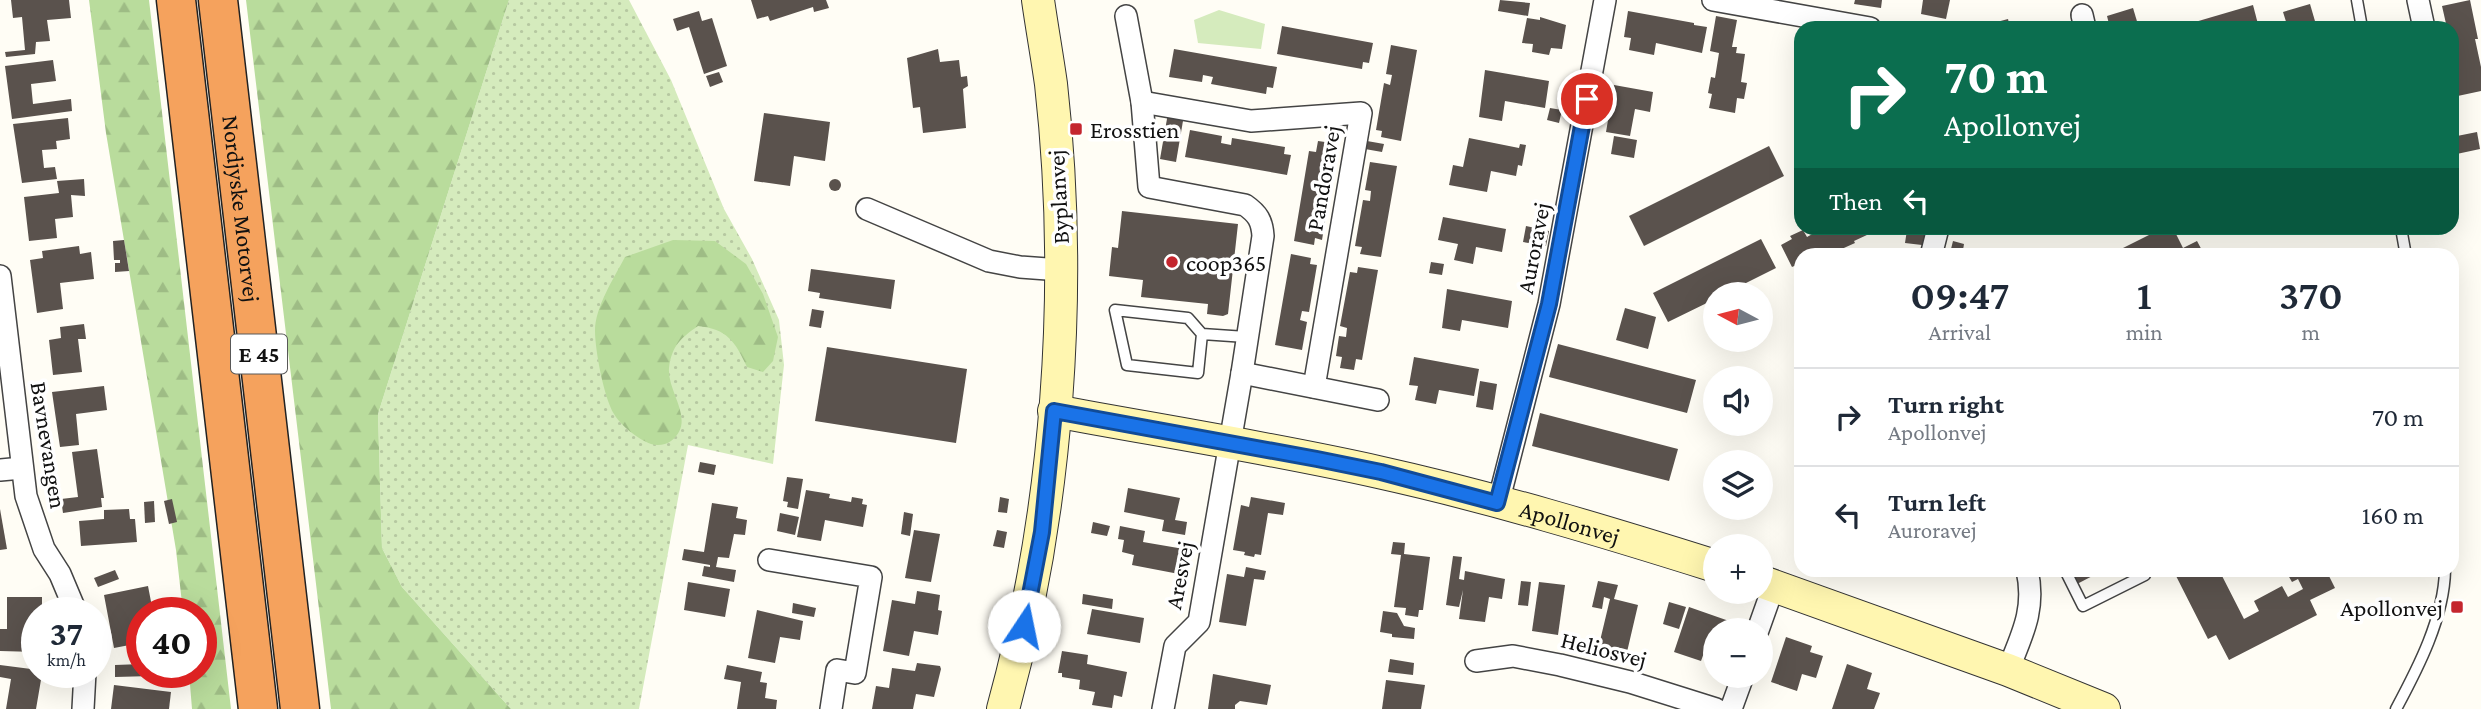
<!DOCTYPE html>
<html lang="en">
<head>
<meta charset="utf-8">
<style>
  body { margin:0; font-family:"Crimson Pro",serif; background:#f2f2f3; color:#1f2937; height:100vh; display:flex; flex-direction:column; font-size:26px; white-space:nowrap }
  * { box-sizing:border-box; margin:0 }
  p { font-size:23px; color:#747a83 }
  .icon { flex:none; width:38px; height:38px; fill:none; stroke:currentColor; stroke-width:2; stroke-linecap:round; stroke-linejoin:round }
  .map { position:relative; flex:1; overflow:hidden }
  .details { position:absolute; left:1794px; top:248px; width:665px; height:329px; display:flex; flex-direction:column; background:#fff; border-radius:21px; box-shadow:0 7px 28px #0002 }
  .details>* { flex:none }
  .guide { position:absolute; left:1794px; top:21px; width:665px; height:214px; border-radius:21px; box-shadow:0 7px 28px #0002; background:#0b6e4f; color:#fff; overflow:hidden }
  .needle { width:46px; rotate:277deg }
  .fabs { position:absolute; left:1703px; top:282px; display:grid; gap:14px }
  .fabs a { display:grid; place-items:center; width:70px; height:70px; border-radius:50%; background:#fff; box-shadow:0 7px 28px #0002; font-size:35px }
  .speed { position:absolute; left:21px; top:597px; display:flex; gap:14px; font-size:35px; font-weight:700; text-align:center }
  .speed>* { display:grid; place-content:center; width:91px; height:91px; border-radius:50%; background:#fff; box-shadow:0 7px 28px #0002; line-height:1 }
  .speed small { font-size:18px; font-weight:400 }
  .speed .limit { border:10px solid #d22; background:#fff; color:#111 }
  .pin { position:absolute; display:grid; place-items:center; width:60px; height:60px; color:#fff; margin:-30px; border:4px solid #fff; border-radius:50%; box-shadow:0 2px 7px #0007 }
  .me { position:absolute; width:77px; margin:-38px; rotate:11deg; stroke-linejoin:round; filter:drop-shadow(0 0 5px #0008) }
  .turn { display:flex; align-items:center; gap:24px; height:147px; padding:0 35px; font-size:32px }
  .turn .icon { width:91px; height:91px; stroke-width:2.5 }
  .turn b { display:block; font-size:49px; line-height:60px }
  .then { display:flex; align-items:center; height:66px; padding:0 35px; background:#0003; gap:14px; font-size:26px }
  .eta { display:flex; justify-content:space-evenly; align-items:center; height:119px; text-align:center }
  .eta b { font-size:42px; font-weight:600; line-height:49px }
  ul { padding:0; list-style:none }
  li { display:flex; align-items:center; gap:21px; height:98px; padding:0 35px; border-top:2px solid #e0e1e3 }
  li div { flex:1 }
  li b { display:block; font-size:26px }
  li em { font-style:normal }
  .map>svg:first-child { display:block }
  .grass { fill:url(#grass-dots) }
  .forest { fill:url(#forest-firs) }
  .park { fill:#d5ebbd }
  .building { fill:#5a524d }
  .lines { fill:none; stroke-linecap:round; stroke-linejoin:round }
  .lane-casing { stroke:#444; stroke-width:13 }
  .street-casing { stroke:#444; stroke-width:24 }
  .secondary-casing { stroke:#333; stroke-width:34 }
  .highway-casing { stroke:#222; stroke-width:41 }
  .lane { stroke:#fff; stroke-width:10 }
  .street { stroke:#fff; stroke-width:21 }
  .secondary { stroke:#fff6b0; stroke-width:32 }
  .highway { stroke:#f5a25d; stroke-width:38 }
  .route-casing { stroke:#114b97; stroke-width:18 }
  .route { stroke:#1a73e8; stroke-width:12 }
  .poi-dot { fill:#c4262e; stroke:#fff; stroke-width:2.5 }
  .labels { text-anchor:middle; dominant-baseline:central; stroke-width:7; stroke-linejoin:round; paint-order:stroke }
  .shield { fill:#fff; stroke:#585858; stroke-width:2 }
  .shield-label { font-size:23px; font-weight:bold; fill:#111 }
  .poi-label { font-size:24px; fill:#111; stroke:#fff; text-anchor:start }
  .street-label { font-size:24px; fill:#111; stroke:#fff }
</style>
</head>
<body>
<div class="map">
<svg width="2481" height="709" viewBox="0 0 2481 709">
  <defs>
    <pattern id="grass-dots" width="8" height="8" patternUnits="userSpaceOnUse" patternTransform="scale(1.75)"><rect width="8" height="8" fill="#d5ebbd"/><path d="M2 2h.1M6 6h.1" fill="none" stroke="#b6c8a1" stroke-width="1.8" stroke-linecap="round"/></pattern>
    <pattern id="forest-firs" width="22" height="20" patternUnits="userSpaceOnUse" patternTransform="scale(1.75)"><rect width="22" height="20" fill="#b9dc9c"/><path d="M5 1l3.5 6h-7zM16 11l3.5 6h-7z" fill="#9ebc85"/></pattern>
  </defs>
  <rect width="100%" height="100%" fill="#fffdf5"/>
  <path class="grass" d="M509,0H629L671,80L724,209L752,259L779,320L784,365L773,464L688,445L639,709H511L402,587L382,548L378,414Z"/>
  <g class="forest">
    <path d="M89,0H149L231,709H192L189,672H201V612H183L176,550L106,133Z"/>
    <path d="M246,0H509L378,414L382,548L402,587L511,709H331Z"/>
    <path d="M673,240L715,241L746,264L763,294L778,337L773,361L763,372L747,367C735,341 727,329 698,326C681,338 672,345 669,368C667,393 697,421 671,441C666,445 657,446 651,444C638,439 621,426 614,414C604,398 595,350 595,331C595,307 614,278 625,257Z"/>
  </g>
  <path class="park" d="M1219,10L1265,24L1261,49L1198,43L1194,20Z"/>
  <g class="building">
    <path d="M11,0H69L71,18L47,20L50,41L36,42L35,54L6,57L5,52L25,50L22,17L13,18Z"/>
    <path d="M751,0H826L829,8L814,12L813,7L770,21L768,16L757,19Z"/>
    <path d="M1500,0L1530,3L1528,16L1498,11Z"/>
    <path d="M1855,0H1882L1881,8L1854,4Z"/>
    <path d="M1923,0H1950L1946,19L1921,14Z"/>
    <path d="M2470,0L2478,39H2475L2481,67V91L2453,97L2452,28H2447L2442,6Z"/>
    <path d="M2310,4L2317,28H2288L2283,12Z"/>
    <path d="M2253,5L2259,28H2178V27Z"/>
    <path d="M2133,8L2139,28H2110L2107,16Z"/>
    <path d="M699,11L702,21L712,18L727,66L704,74L689,27L677,31L673,19Z"/>
    <path d="M1628,11L1694,23V25L1707,27L1702,53L1656,43L1654,55L1629,50L1631,38L1624,37Z"/>
    <path d="M1716,16L1737,20L1732,47H1737L1736,53L1745,54L1741,82L1747,83L1744,99L1737,98L1735,113L1709,108L1712,94L1708,93L1711,77L1715,78L1719,53L1710,51Z"/>
    <path d="M1540,17L1566,25L1562,49L1551,48L1549,55L1532,52L1533,44L1522,43L1527,18L1540,20Z"/>
    <path d="M2008,19L2010,28H1978V27Z"/>
    <path d="M1282,26L1373,43L1369,63L1363,62L1362,69L1277,54Z"/>
    <path d="M1391,45L1417,50L1401,141L1381,137L1382,131L1376,130L1384,83L1390,85L1392,75L1386,74Z"/>
    <path d="M938,49L940,62L959,60L961,77L967,76L968,86L963,89L966,128L923,133L920,107L913,108L907,58Z"/>
    <path d="M1174,49L1277,67L1273,88L1267,87L1266,94L1211,84L1213,77L1203,75L1202,82L1169,77Z"/>
    <path d="M53,60L56,81L31,84L33,104L71,99L72,111L12,119L5,66Z"/>
    <path d="M1485,70L1549,81L1545,108L1505,101L1502,121L1479,117Z"/>
    <path d="M719,72L723,82L710,87L706,76Z"/>
    <path d="M1614,85L1653,92L1650,112L1635,109L1630,136L1606,132Z"/>
    <path d="M1550,108L1562,110L1559,123L1547,120Z"/>
    <path d="M764,113L830,122L825,161L794,156L790,186L754,181Z"/>
    <path d="M1168,113L1184,115L1176,162L1160,159Z"/>
    <path d="M68,118L70,139L56,141L57,149L42,150L44,168L55,167L57,179L22,183L13,124Z"/>
    <path d="M1190,130L1222,136L1221,143L1231,145L1232,138L1285,147L1284,154L1291,155L1287,175L1185,157Z"/>
    <path d="M2477,132L2480,149L2452,155V137Z"/>
    <path d="M1614,136L1637,140L1634,158L1611,154Z"/>
    <path d="M1469,138L1519,148L1520,144L1526,145L1522,166L1518,165L1516,176L1491,171L1487,192L1449,185L1453,165L1463,167Z"/>
    <path d="M1318,141L1332,143L1330,155L1336,156L1333,175L1326,174L1325,184L1331,185L1322,240L1315,238L1314,245L1294,241L1309,151L1316,152Z"/>
    <path d="M1367,141L1384,144L1382,152L1365,149Z"/>
    <path d="M1769,146L1784,176L1644,246L1629,216Z"/>
    <path d="M1370,162L1397,166L1381,257L1360,254L1362,247L1355,246L1363,200L1370,201L1371,191L1365,190Z"/>
    <circle cx="835" cy="185" r="6"/>
    <path d="M84,179L85,196L71,195L73,217L55,219L57,238L29,241L24,197L59,193L57,181Z"/>
    <path d="M1122,211L1238,224L1228,314L1223,316L1207,314L1208,304L1141,297L1143,280L1109,276L1112,247L1118,248Z"/>
    <path d="M1443,217L1506,229L1502,252L1476,247L1473,264L1454,260L1458,244L1438,240Z"/>
    <path d="M1526,226L1549,231L1546,246L1523,242Z"/>
    <path d="M1817,228H1882L1854,241L1855,243L1826,256H1801V263L1792,267L1781,245L1792,239L1790,236L1803,230L1807,237L1816,232L1814,229Z"/>
    <path d="M2163,228H2173L2183,248L2197,241L2205,256H2107Z"/>
    <path d="M1907,230L1925,234L1922,245L1905,243Z"/>
    <path d="M1761,239L1776,268L1724,294H1715V299L1668,322L1653,293Z"/>
    <path d="M124,240L129,271L115,272V263H120V260H114L113,241Z"/>
    <path d="M1953,241L1964,244L1962,256L1950,253Z"/>
    <path d="M79,246L80,254L91,252L94,279L60,283L63,309L37,313L30,260L43,258L42,251Z"/>
    <path d="M1291,254L1311,258L1310,264L1317,265L1309,312L1302,311L1300,320L1307,322L1302,350L1275,345Z"/>
    <path d="M1431,262L1444,264L1442,275L1429,273Z"/>
    <path d="M1358,267L1378,270L1362,360L1356,359L1354,370L1340,368L1342,357L1336,356L1339,336L1346,337L1347,328L1340,326L1350,272L1357,273Z"/>
    <path d="M811,269L895,280L891,309L819,298L820,293L808,291Z"/>
    <path d="M1447,289L1512,301L1508,328L1462,320L1460,331L1442,328Z"/>
    <path d="M1625,308L1656,317L1648,349L1616,340Z"/>
    <path d="M812,309L824,311L821,328L809,326Z"/>
    <path d="M84,324L86,339H78L82,372L53,375L49,340L61,338L60,327Z"/>
    <path d="M1558,344L1696,380L1687,413L1549,377Z"/>
    <path d="M827,347L967,369L956,443L815,421Z"/>
    <path d="M1414,357L1479,369L1474,396L1439,390L1436,404L1415,400L1418,386L1409,385Z"/>
    <path d="M1480,381L1497,384L1493,410L1476,407Z"/>
    <path d="M104,386L107,410L76,414L79,445L60,447L52,392Z"/>
    <path d="M1540,413L1678,449L1669,481L1532,446Z"/>
    <path d="M97,449L104,498H101L102,507L63,513L61,499L78,497L72,452Z"/>
    <path d="M700,462L716,465L714,475L698,472Z"/>
    <path d="M787,477L803,479L798,509L787,507L788,502L783,501Z"/>
    <path d="M1128,488L1180,498L1175,520L1187,522L1185,535L1162,531L1164,520L1124,512Z"/>
    <path d="M806,490L830,494L829,498L851,502L852,497L863,499L862,504L867,505L863,527L825,520L821,541L797,537Z"/>
    <path d="M1000,497L1009,499L1007,513L998,512Z"/>
    <path d="M1251,497L1285,503L1283,515L1268,513L1261,555L1255,554L1254,557L1244,555L1245,552L1233,550L1241,505L1249,507Z"/>
    <path d="M172,499L177,522L169,524L164,501Z"/>
    <path d="M154,501L155,522L145,523L144,502Z"/>
    <path d="M712,503L738,507L736,518L747,520L745,535L734,534L729,558L718,557L716,567L736,570L734,582L702,576L704,566L710,567V565L682,560L684,549L704,552Z"/>
    <path d="M0,509L7,549L0,550Z"/>
    <path d="M129,509L130,519H135L137,542L81,546L79,521L104,519V510Z"/>
    <path d="M904,512L913,514L910,536L901,534Z"/>
    <path d="M780,513L799,517L795,535L777,531Z"/>
    <path d="M1093,522L1110,526L1107,536L1091,533Z"/>
    <path d="M1120,526L1145,531L1143,542L1184,549L1179,574L1132,565L1134,555L1122,552L1124,540L1118,539Z"/>
    <path d="M914,530L940,534L931,582L905,578Z"/>
    <path d="M997,530L1007,532L1004,548L993,546Z"/>
    <path d="M1393,542L1405,543L1404,554L1430,557L1423,610H1419L1418,617L1405,615L1406,608L1394,607L1401,555L1391,554Z"/>
    <path d="M1453,556L1462,557L1459,579L1464,580L1465,571L1505,579L1502,599L1489,597L1485,622L1459,619L1463,590L1459,607L1446,605Z"/>
    <path d="M1246,567L1266,571L1264,580L1254,579L1246,626L1219,622L1227,574L1244,577Z"/>
    <path d="M115,570L119,579L98,587L94,578Z"/>
    <path d="M2070,570H2104L2077,584Z"/>
    <path d="M2173,570H2219L2244,619L2259,611L2254,601L2282,586L2288,597L2303,589L2298,579L2292,582L2285,570H2326L2335,588L2310,600L2317,615L2229,660L2216,635L2208,639Z"/>
    <path d="M1521,581L1531,582L1528,606L1518,605Z"/>
    <path d="M1598,581L1618,585L1614,599L1638,605L1627,652L1599,645L1610,599L1604,597L1602,609L1592,607Z"/>
    <path d="M688,582L730,589L725,617L684,610Z"/>
    <path d="M1539,582L1565,585L1558,635L1532,631Z"/>
    <path d="M148,586L153,612H142L135,616L140,643L114,648L104,595Z"/>
    <path d="M917,591L940,595L938,610L942,611L938,635L914,631L909,656L883,651L892,600L915,604Z"/>
    <path d="M1083,594L1113,599L1112,609L1082,604Z"/>
    <path d="M7,597H42V612H37V619H28V630H37V652L0,651V629H7Z"/>
    <path d="M1669,602L1686,607L1679,629L1663,624Z"/>
    <path d="M793,603L816,608L814,617L792,613Z"/>
    <path d="M1689,607L1729,621L1726,630H1715V641L1709,639L1701,661L1674,652Z"/>
    <path d="M1092,609L1144,618L1140,643L1087,634Z"/>
    <path d="M757,610L803,621L800,640L780,637L775,663L748,658Z"/>
    <path d="M1383,611L1397,613L1404,626L1415,628L1414,639L1392,637V634L1380,632Z"/>
    <path d="M1786,637L1812,646L1810,652L1823,656L1816,678L1802,674L1797,691L1771,682Z"/>
    <path d="M1062,651L1088,655L1087,664L1127,672L1122,697L1114,695L1112,708L1092,705L1095,692L1079,689L1080,680L1062,677V673H1058Z"/>
    <path d="M1390,659L1414,663L1413,675L1388,672Z"/>
    <path d="M32,662L37,663V672H54L53,676L42,674L36,709H6L11,679L0,677V665L31,669Z"/>
    <path d="M917,663L940,666L941,669L934,697L916,694L913,709H872L876,686L889,688L892,668L915,671Z"/>
    <path d="M142,664V672H152V676L115,677V665Z"/>
    <path d="M1847,664L1872,673L1867,689L1880,693L1874,709H1832Z"/>
    <path d="M727,665L762,672L760,682L767,683L765,698L777,700L776,709H737L741,682L724,679Z"/>
    <path d="M1213,674L1271,685L1267,705L1240,701L1235,705V709H1208Z"/>
    <path d="M1386,680L1425,685L1421,709H1382Z"/>
    <path d="M114,685L171,692L169,709H111Z"/>
  </g>
  <g class="lines">
    <defs>
      <g id="lane">
        <path d="M2357,0L2362,28"/>
        <path d="M2401,228L2406,256"/>
        <path d="M1202,334L1188,318L1115,310L1127,365L1198,373L1202,334L1246,337"/>
        <path d="M2065,570L2083,606L2145,575"/>
        <path d="M2396,709C2418,668 2444,618 2445,570"/>
      </g>
      <g id="street">
        <path d="M1713,0L1870,28"/>
        <path d="M2418,0L2424,28"/>
        <path d="M2082,15L2085,28"/>
        <path d="M1126,16L1142,102L1149,187L1245,205C1258,214 1262,221 1263,236L1242,373L1199,622L1175,646L1163,709"/>
        <path d="M1142,102L1251,121L1361,113L1314,387"/>
        <path d="M867,209L989,261L1020,267L1061,270"/>
        <path d="M1931,256L1938,228"/>
        <path d="M0,276L26,496L44,549L60,574L76,612"/>
        <path d="M1242,373L1378,400"/>
        <path d="M0,470L22,468"/>
        <path d="M1498,503L1549,304L1605,0"/>
        <path d="M769,560L871,577L855,673L837,670L831,709"/>
        <path d="M1758,630L1774,585"/>
        <path d="M1476,661L1513,656L1560,665L1630,682L1716,709"/>
        <path d="M2008,670C2022,635 2036,609 2027,570"/>
        <path d="M83,709L85,672"/>
        <path d="M1731,709L1743,676"/>
      </g>
      <g id="secondary">
        <path id="s1" d="M1054,411C1162,431 1271,448 1378,472C1491,497 1604,531 1715,566"/>
        <path d="M1760,581L2008,670L2104,709"/>
        <path d="M1003,709C1058,510 1074,289 1051,84C1047,56 1042,28 1038,0"/>
      </g>
      <g id="highway">
        <path d="M176,0L258,709"/>
        <path id="s2" d="M218,0L300,709"/>
      </g>
    </defs>
    <use href="#lane" class="lane-casing"/>
    <use href="#street" class="street-casing"/>
    <use href="#secondary" class="secondary-casing"/>
    <use href="#highway" class="highway-casing"/>
    <use href="#lane" class="lane"/>
    <use href="#street" class="street"/>
    <use href="#secondary" class="secondary"/>
    <use href="#highway" class="highway"/>
  </g>
  <g class="lines">
    <defs>
      <path id="route" d="M1024,626L1042,532L1054,411L1317,459L1381,472L1497,503L1549,304L1587,99"/>
    </defs>
    <use href="#route" class="route-casing"/>
    <use href="#route" class="route"/>
  </g>
  <g class="poi-dot">
    <rect x="1069" y="122" width="14" height="14" rx="3.5"/>
    <circle cx="1172" cy="262" r="7"/>
    <rect x="2450" y="600" width="14" height="14" rx="3.5"/>
  </g>
  <g class="labels">
    <rect class="shield" x="231" y="334.5" width="56" height="39" rx="5"/>
    <g class="shield-label">
      <text x="259" y="354">E 45</text>
    </g>
    <g class="poi-label">
      <text x="1090" y="129">Erosstien</text>
      <text x="1186" y="262">coop365</text>
      <text x="2443" y="607" text-anchor="end">Apollonvej</text>
    </g>
    <g class="street-label">
      <text transform="translate(1323 178) rotate(-80)">Pandoravej</text>
      <text transform="translate(1058 197) rotate(-93)">Byplanvej</text>
      <text stroke="none"><textPath href="#s2" startOffset="210">Nordjyske Motorvej</textPath></text>
      <text transform="translate(1533 248) rotate(-79)">Auroravej</text>
      <text transform="translate(49 445) rotate(81)">Bavnevangen</text>
      <text stroke="none"><textPath href="#s1" startOffset="528">Apollonvej</textPath></text>
      <text transform="translate(1179 575) rotate(-79)">Aresvej</text>
      <text transform="translate(1604 649) rotate(14)">Heliosvej</text>
    </g>
  </g>
</svg>
<div class="fabs">
<a><svg class="needle" viewBox="-14 -14 28 28"><path d="M0-13l5 13h-10z" fill="#e53935"/><path d="M0 13l5-13h-10z" fill="#747a83"/></svg></a>
<a><svg class="icon" aria-label="sound" viewBox="0 0 24 24"><path d="M4 9h4l5-4v14l-5-4H4zM17 9q2 3 0 6"/></svg></a>
<a><svg class="icon" aria-label="layers" viewBox="0 0 24 24"><path d="M12 4l9 5-9 5-9-5zM3 14l9 5 9-5"/></svg></a>
<a>+</a>
<a>−</a>
</div>
<div class="speed"><div>37<small>km/h</small></div><div class="limit">40</div></div>
<div class="pin" style="left:1587px;top:99px;background:#d93025"><svg class="icon" aria-label="arrive" viewBox="0 0 24 24"><path d="M6 21V4h12l-3 4 3 4H6"/></svg></div>
<svg class="me" style="left:1024px;top:626px" viewBox="-20 -20 40 40"><circle r="19" fill="#fff"/><path d="M0-13L10 11 0 6-10 11z" fill="#1a73e8"/></svg>
<div class="guide">
<div class="turn"><svg class="icon" aria-label="right" viewBox="0 0 24 24"><path d="M7 20v-9h11M14 6l5 5-5 5"/></svg><div><b>70 m</b>Apollonvej</div></div>
<div class="then">Then<svg class="icon" aria-label="left" viewBox="0 0 24 24"><path d="M17 20v-9H6M10 6l-5 5 5 5"/></svg></div>
</div>
<section class="details">
<div class="eta">
<div><b>09:47</b><p>Arrival</p></div>
<div><b>1</b><p>min</p></div>
<div><b>370</b><p>m</p></div>
</div>
<ul>
<li><svg class="icon" aria-label="right" viewBox="0 0 24 24"><path d="M7 20v-9h11M14 6l5 5-5 5"/></svg><div><b>Turn right</b><p>Apollonvej</p></div><em>70 m</em></li>
<li><svg class="icon" aria-label="left" viewBox="0 0 24 24"><path d="M17 20v-9H6M10 6l-5 5 5 5"/></svg><div><b>Turn left</b><p>Auroravej</p></div><em>160 m</em></li>
</ul>
</section>
</div>
</body>
</html>
